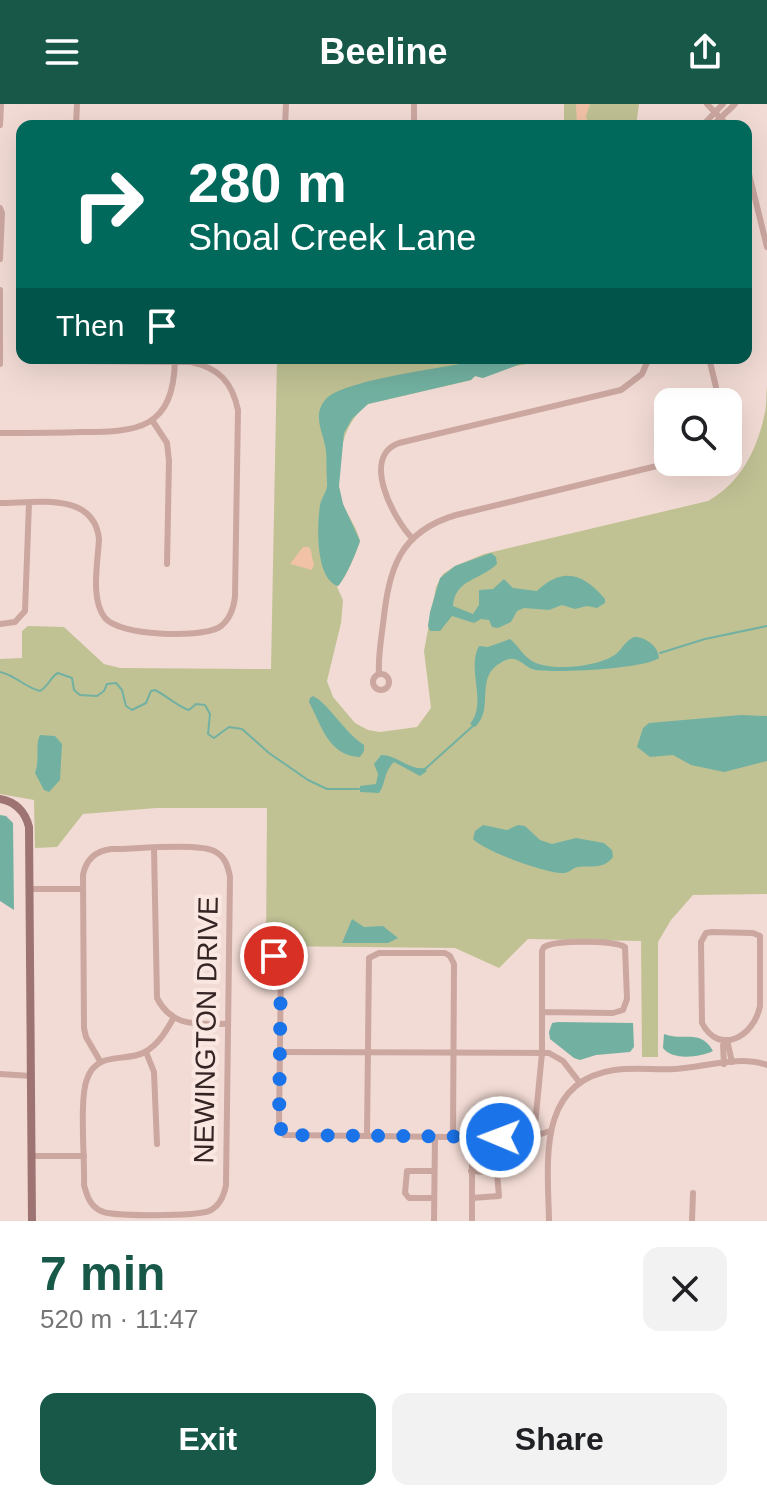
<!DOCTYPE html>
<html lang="en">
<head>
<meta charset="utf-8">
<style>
  body { margin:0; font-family:Helvetica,sans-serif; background:#f2f2f2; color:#202124; height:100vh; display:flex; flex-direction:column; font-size:30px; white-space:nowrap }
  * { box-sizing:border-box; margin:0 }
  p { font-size:26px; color:#757577 }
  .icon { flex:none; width:44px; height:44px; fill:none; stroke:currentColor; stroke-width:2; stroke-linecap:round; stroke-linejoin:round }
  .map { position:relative; height:1117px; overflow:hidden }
  .panel { display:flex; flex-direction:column; background:#fff; flex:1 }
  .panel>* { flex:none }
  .banner { position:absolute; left:16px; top:16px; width:736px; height:244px; border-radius:16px; box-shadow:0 8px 32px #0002; background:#00695c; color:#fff; overflow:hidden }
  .controls { position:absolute; left:654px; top:284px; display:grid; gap:16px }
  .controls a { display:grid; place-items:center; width:88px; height:88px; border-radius:16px; background:#fff; box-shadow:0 8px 32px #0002; font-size:40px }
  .pin { position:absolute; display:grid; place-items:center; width:68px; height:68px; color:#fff; margin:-34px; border:4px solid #fff; border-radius:50%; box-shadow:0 2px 8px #0007 }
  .me { position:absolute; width:88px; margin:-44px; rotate:271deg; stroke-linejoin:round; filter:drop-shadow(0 0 6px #0008) }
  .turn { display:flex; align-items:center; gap:28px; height:168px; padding:0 40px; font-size:36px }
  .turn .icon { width:104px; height:104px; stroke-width:2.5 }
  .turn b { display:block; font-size:56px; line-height:68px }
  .then { display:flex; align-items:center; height:76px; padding:0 40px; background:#0003; gap:16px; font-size:30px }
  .round { display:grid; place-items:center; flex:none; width:84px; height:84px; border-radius:16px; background:#f2f2f2 }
  .headline { display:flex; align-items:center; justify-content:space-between; height:136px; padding:0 40px }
  h1 { font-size:48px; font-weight:700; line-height:60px; color:#175849 }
  .primary-button { display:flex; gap:16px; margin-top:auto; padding:16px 40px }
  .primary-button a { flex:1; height:92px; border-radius:16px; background:#175849; color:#fff; font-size:32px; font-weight:700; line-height:92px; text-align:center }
  .primary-button a+a { background:#f2f2f2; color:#202124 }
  header { display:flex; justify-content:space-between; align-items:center; height:104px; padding:0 40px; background:#175849; color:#fff; font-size:36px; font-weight:700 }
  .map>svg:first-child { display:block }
  .green { fill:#c0c294 }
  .sand { fill:#f2c2a7 }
  .water { fill:#72b1a1 }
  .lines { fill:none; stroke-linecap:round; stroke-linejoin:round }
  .stream { stroke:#72b1a1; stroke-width:2 }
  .street { stroke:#cba7a0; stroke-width:6 }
  .secondary { stroke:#9e7472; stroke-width:8 }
  .route { stroke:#1a73e8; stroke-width:14; stroke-dasharray:0 25.2 }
  .labels { text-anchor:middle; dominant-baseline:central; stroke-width:8; stroke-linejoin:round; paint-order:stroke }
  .street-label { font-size:28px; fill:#342424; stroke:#fae7e1 }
</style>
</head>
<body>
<header><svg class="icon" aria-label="menu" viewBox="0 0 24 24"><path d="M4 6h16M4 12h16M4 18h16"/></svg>Beeline<svg class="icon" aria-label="share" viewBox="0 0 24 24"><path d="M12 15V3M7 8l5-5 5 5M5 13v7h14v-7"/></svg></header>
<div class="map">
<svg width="767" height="1117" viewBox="0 0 767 1117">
  <rect width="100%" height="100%" fill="#f2dbd4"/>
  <g class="green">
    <path d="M564,0H639L636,22H564Z"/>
    <path d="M277,254H562C536,260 506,260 483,274L475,272L471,276L368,300C342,318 334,362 340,391C344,408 356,420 360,437C356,449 346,475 337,483L343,496L341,519L327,577L333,593L355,619L368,626L380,628L417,623L431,604L424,547L436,483L443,470L455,462L484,450L708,397C741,379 758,344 765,308C767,299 766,290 767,282V790L693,791L671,816L658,838V953H642L641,837L528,835L499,864L455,844L266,842L267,704H156L83,710L57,743L35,744L34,696L0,690V555L22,554V527L28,522L64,523L104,560L120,564L271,565Z"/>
  </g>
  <g class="sand">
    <path d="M576,0H590L586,12L588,22H577Z"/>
    <path d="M303,443H309C313,448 311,454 314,460L312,466L290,460Z"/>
  </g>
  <g class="water">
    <path d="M473,254H522L523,259L483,274L475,272L471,276L368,300L352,315L344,329L339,382L343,400L360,437C356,449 346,473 338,482C315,475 317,421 320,401C322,392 328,387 327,378C326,368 327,357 326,347C324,329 311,311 326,295C342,277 435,265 460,260Z"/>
    <path d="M491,449L496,453L497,460C481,476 455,475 453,502L473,510L479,501V486L493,485L504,475L513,484L537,487C563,462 584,470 605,495V499L597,504L587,502L575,505L562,501L549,506L524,504L517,507L511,518L498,524L492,523L489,516L481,515L474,519L452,512L440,527H430L428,522L430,508L440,474L455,462Z"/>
    <path d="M634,533C645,532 659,543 659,554C644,565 557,569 536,566C527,565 523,557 514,555C507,554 502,558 497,561C476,577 494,606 475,623L470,620C488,598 466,566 479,542L488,543L510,535C518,541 522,551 532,557C550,568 599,563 616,550C623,544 625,537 634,533Z"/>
    <path d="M313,592C327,598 345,629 364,641V647L360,653C328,652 321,620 309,598L310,594Z"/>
    <path d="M741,611L767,612V657L724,668L691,661L673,651L650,653L637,643L643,624L649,619Z"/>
    <path d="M40,631L55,632L62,640L60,676L49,688L44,686L35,669C40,656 35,640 40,631Z"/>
    <path d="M381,651C397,651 409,666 424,664L427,667L420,672L394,658C383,669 386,680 379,689L360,688V682L376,680L378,670L374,660Z"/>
    <path d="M0,711L6,712L13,719L14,806L0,797Z"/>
    <path d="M483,721L507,726L518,721L525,722L540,736L552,740L576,734L604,739L612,746L613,753C603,766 592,761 578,763C572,764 569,770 561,769C543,768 484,747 473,735L475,727Z"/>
    <path d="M352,815L364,823L383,822L398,834L388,839H342Z"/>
    <path d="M558,918L633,919L634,943L630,948L596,951L580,956L574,954L550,935L549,928L552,919Z"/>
    <path d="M664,930C684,938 700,924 713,947C700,953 673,957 663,944Z"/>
  </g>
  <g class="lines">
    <g class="stream">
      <path d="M660,549L705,535L767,522"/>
      <path d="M0,568C17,572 24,583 40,587C49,582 50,573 58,569L72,574L74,586L80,591L97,592L104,587L107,580L116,579L122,586L126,602L132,606L146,599L151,587L155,586C167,592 178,603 189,606L196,600L205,601L210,610L208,630L214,634L229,623L242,625L269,649L308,676L327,685H359"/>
      <path d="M425,665L474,621"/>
    </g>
    <g class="street">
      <path d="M707,0L728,22"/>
      <path d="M0,21L1,0"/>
      <path d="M76,22L77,0"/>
      <path d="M285,22L286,0"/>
      <path d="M414,22V0"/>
      <path d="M702,22L723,0"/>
      <path d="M712,22L735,0"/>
      <path d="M746,58L767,143"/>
      <path d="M0,104L2,109L0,155"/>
      <path d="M0,186V260"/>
      <path d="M709,254L716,283V298"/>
      <path d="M152,316L167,339L169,357L167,460"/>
      <path d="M0,329C27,329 55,329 82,328C138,328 173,325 175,257"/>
      <path d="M0,399C35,399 94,387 99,435C98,458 90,495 105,514C120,532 198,534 218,524C229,518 234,504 235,492L238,306C232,278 219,264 191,258L76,257"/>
      <path d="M413,435C394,416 360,353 399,339L621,286L642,270L649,254"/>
      <path d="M0,520L15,518L25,507L29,399"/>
      <path d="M379,569C378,553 381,536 383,520C389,466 398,428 456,411L673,358"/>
      <circle cx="381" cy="578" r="8"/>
      <path d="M154,744L157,894C173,925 198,919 228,920"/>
      <path d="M29,785H83"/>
      <path d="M712,828L753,829L760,832V902C754,933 719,952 702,919L701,838L706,829Z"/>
      <path d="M271,851L279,855L281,859L279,1021L284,1031L528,1034L550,1027"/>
      <path d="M727,936L732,958"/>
      <path d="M146,948L154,968L157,1040"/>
      <path d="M280,948L549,949L563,957L580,979"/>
      <path d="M100,957L86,933L84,924L83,771C86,755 96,747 111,745C134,745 196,739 214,747C225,752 228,762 230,773L226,1081C224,1092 220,1102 209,1107C197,1112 112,1113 101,1107C90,1102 87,1092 84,1081C85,1056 79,995 87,975C97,946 125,959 145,948C159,940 166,927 173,915"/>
      <path d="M724,960L723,941L727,936"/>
      <path d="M0,970L31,972"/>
      <path d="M367,1031L369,854L379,849H445L450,852L454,860L453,1032"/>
      <path d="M534,1031L542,949V847L544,843C555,836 613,836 625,843L627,895L623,906L613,909L542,908"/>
      <path d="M32,1052H84"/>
      <path d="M471,1067L497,1069L499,1092L472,1094"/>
      <path d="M434,1094H409L405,1089L407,1067H434"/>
      <path d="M434,1117L435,1033"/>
      <path d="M472,1117V1033"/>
      <path d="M549,1117C548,1059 536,978 614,966C634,963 655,966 675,965C705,963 739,951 767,961"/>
      <path d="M692,1117L693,1089"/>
    </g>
    <path class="secondary" d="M0,695C16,698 25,707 29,723L32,1117"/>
  </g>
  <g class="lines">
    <path class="route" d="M274,852L281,859L279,1021L284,1031L500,1033"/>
  </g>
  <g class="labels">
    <g class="street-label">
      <text transform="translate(206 926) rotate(-89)">NEWINGTON DRIVE</text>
    </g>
  </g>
</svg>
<div class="controls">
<a><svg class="icon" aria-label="search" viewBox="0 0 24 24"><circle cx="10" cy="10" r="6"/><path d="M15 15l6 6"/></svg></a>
</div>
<div class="pin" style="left:274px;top:852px;background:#d93025"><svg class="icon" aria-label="arrive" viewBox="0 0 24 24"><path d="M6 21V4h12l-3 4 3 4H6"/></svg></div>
<svg class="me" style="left:500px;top:1033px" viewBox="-20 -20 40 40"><circle r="17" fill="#1a73e8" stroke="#fff" stroke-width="3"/><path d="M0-11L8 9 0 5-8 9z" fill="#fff"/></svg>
<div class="banner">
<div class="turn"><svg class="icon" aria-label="right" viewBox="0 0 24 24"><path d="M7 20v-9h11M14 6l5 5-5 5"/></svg><div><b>280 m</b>Shoal Creek Lane</div></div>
<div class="then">Then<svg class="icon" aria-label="arrive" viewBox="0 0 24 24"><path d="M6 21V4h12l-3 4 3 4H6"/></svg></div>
</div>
</div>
<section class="panel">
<div class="headline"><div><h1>7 min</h1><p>520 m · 11:47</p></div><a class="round"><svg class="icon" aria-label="close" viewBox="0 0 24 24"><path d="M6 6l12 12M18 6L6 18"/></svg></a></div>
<div class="primary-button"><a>Exit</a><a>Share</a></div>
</section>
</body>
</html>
